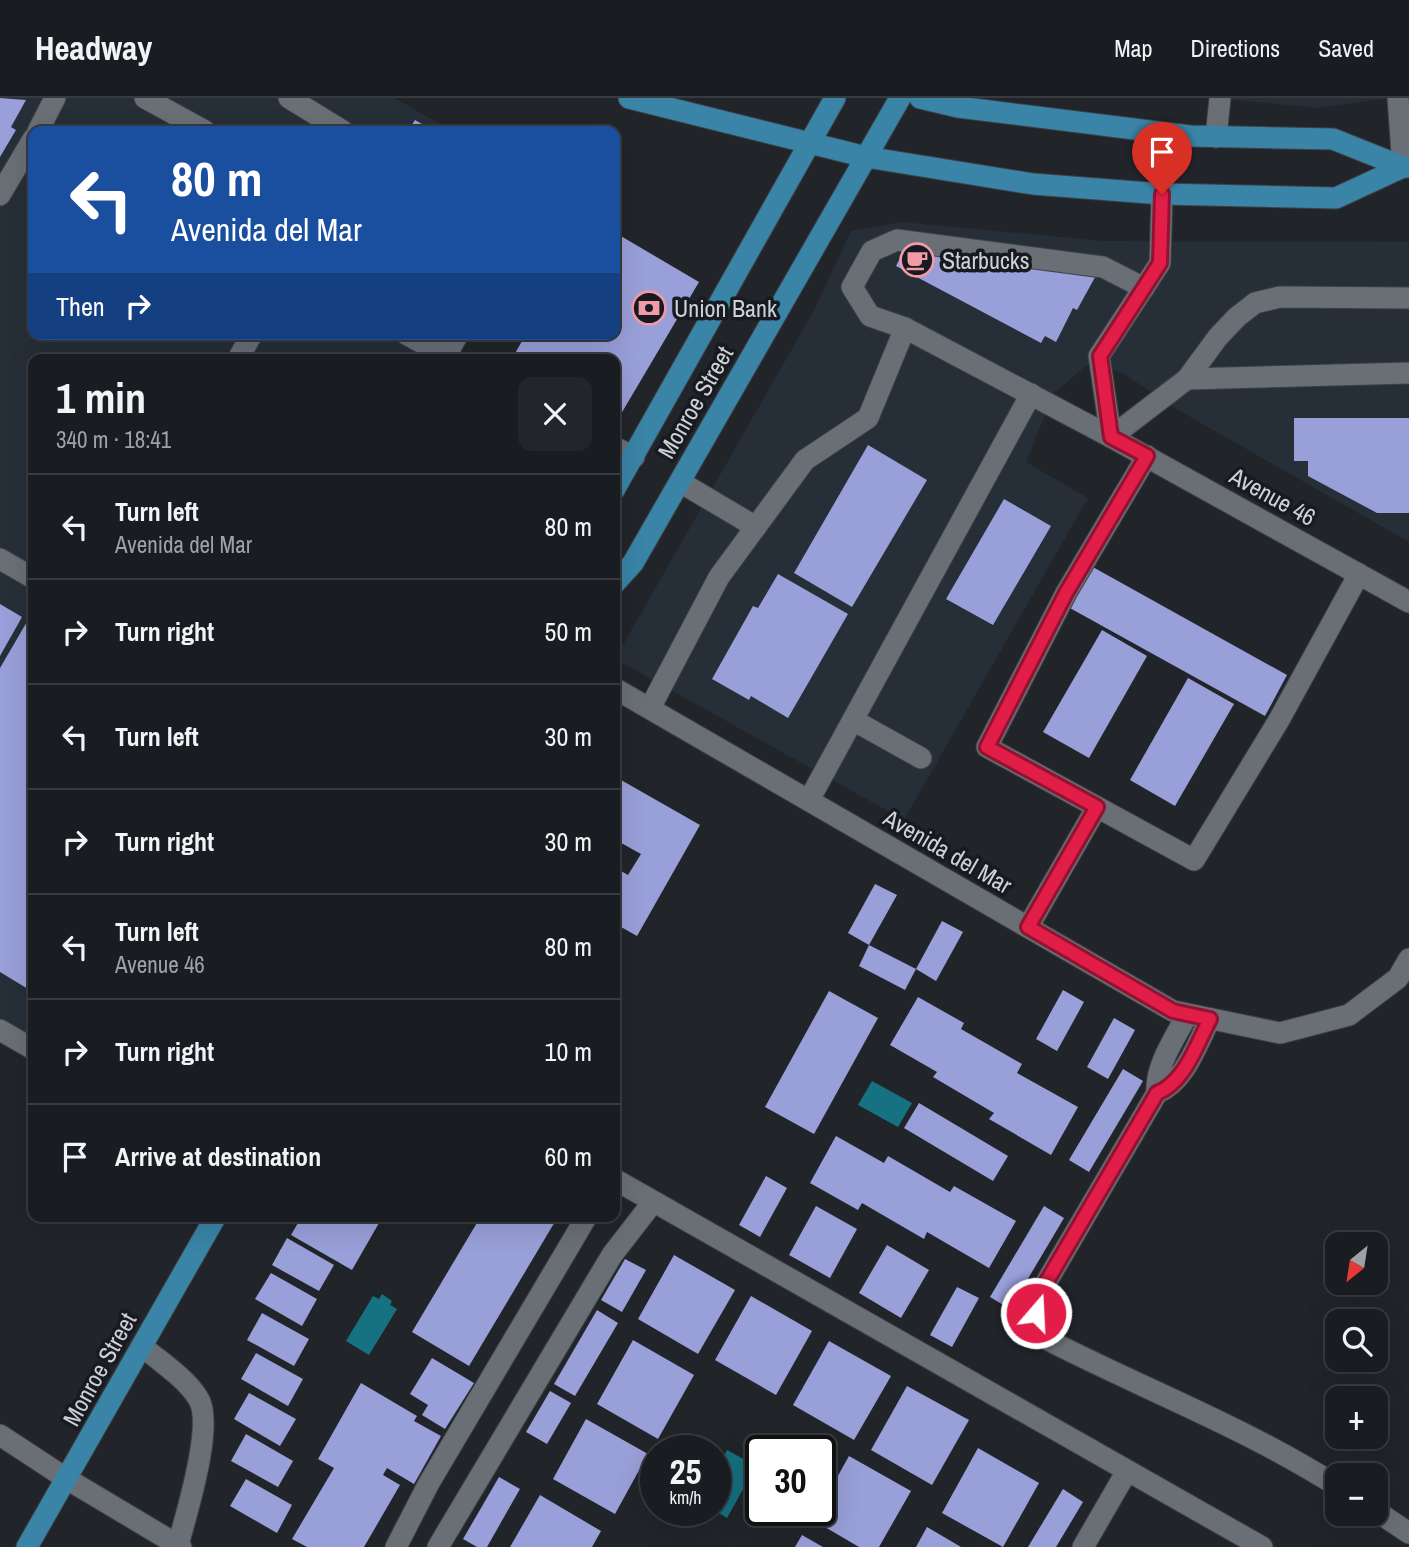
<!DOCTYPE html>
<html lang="en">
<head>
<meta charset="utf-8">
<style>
  body { margin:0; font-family:"Archivo Narrow",sans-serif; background:#222529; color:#f1f3f6; height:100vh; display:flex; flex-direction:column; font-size:26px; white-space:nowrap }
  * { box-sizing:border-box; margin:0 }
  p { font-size:23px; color:#9fa1a5 }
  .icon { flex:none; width:38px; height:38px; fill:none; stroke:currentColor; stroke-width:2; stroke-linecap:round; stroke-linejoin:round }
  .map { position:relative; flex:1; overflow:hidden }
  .panel { position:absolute; left:28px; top:256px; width:592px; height:868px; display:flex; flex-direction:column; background:#191c20; border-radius:14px; box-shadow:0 7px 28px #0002,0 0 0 2px #373a3e }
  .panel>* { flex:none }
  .guide { position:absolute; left:28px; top:28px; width:592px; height:214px; border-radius:14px; box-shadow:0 7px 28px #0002,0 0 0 2px #373a3e; background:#1a4fa0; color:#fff; overflow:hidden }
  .needle { width:46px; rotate:210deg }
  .tools { position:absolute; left:1325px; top:1134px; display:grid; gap:14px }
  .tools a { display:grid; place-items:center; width:63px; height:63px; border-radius:14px; background:#191c20; box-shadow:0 7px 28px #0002,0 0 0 2px #373a3e; font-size:35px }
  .speed { position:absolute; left:640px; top:1337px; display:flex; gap:14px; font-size:35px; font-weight:700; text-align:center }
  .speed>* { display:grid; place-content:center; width:91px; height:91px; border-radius:50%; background:#191c20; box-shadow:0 7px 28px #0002,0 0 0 2px #373a3e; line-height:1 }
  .speed small { font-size:18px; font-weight:400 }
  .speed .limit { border:4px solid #111; border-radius:10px; background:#fff; color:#111 }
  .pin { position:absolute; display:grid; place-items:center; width:60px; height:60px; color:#fff; margin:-72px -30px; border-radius:50% 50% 50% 0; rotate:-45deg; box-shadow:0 0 7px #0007 }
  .pin .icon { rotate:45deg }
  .me { position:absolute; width:77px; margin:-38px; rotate:19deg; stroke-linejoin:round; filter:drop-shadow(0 0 5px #0008) }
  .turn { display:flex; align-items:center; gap:24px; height:147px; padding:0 28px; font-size:32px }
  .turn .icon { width:91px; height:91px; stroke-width:2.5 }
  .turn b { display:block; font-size:49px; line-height:60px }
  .then { display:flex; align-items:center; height:66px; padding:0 28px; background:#0003; gap:14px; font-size:26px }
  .round { display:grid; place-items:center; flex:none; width:74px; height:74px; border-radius:14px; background:#222529 }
  .head { display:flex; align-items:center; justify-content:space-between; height:119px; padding:0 28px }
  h1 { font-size:42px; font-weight:700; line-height:52px }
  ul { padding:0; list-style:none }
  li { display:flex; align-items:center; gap:21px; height:105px; padding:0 28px; border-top:2px solid #373a3e }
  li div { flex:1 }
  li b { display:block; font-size:26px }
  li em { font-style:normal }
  header { display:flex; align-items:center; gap:42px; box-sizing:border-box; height:98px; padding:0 35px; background:#191c20; border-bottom:2px solid #373a3e }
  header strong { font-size:33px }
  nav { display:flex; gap:38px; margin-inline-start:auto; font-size:24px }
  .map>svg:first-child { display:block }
  .built { fill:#262e38 }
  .water { fill:#167180 }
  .building { fill:#999fd8 }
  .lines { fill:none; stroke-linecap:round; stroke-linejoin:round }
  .minor-casing { stroke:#3d4145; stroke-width:23 }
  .major-casing { stroke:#3d4145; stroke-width:23 }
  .minor { stroke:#6a6f76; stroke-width:21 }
  .major { stroke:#3984a7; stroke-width:21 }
  .route-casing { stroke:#92132f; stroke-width:18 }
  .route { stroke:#e11d48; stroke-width:12 }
  .labels { text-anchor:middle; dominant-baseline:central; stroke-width:7; stroke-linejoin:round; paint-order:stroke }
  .poi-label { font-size:24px; fill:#cfd1d5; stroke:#171b21; text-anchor:start }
  .street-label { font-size:24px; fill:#cfd1d5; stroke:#171b21 }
</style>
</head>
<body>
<header>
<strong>Headway</strong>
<nav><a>Map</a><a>Directions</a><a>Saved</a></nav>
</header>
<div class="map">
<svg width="1409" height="1449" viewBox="0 0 1409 1449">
  <rect width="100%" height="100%" fill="#21252a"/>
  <g class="built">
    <path d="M0,0H395L452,33H33V236H443L428,261H33V938L0,919Z"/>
    <path d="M1216,0H1391L1317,10Z"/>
    <path d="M901,124L1104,143L1409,144V444L1178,312L1121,274L1087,267L1054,295L1026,364L1088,400L904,722L615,561L813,214L851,133Z"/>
  </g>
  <g class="water">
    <path d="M872,983L912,1005L898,1029L858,1007Z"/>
    <path d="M382,1196L392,1203L390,1207L397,1211L369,1257L346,1243L373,1198L379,1201Z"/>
    <path d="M727,1352L756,1368L727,1420L714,1412L716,1373Z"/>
  </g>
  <g class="building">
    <path d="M0,0L26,2L11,29L16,32L0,59Z"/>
    <path d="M415,22L434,33H408Z"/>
    <path d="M614,134L699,184L618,321L614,318V261H516L513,259L526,236H614Z"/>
    <path d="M906,148L1099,172L1077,212L1073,210L1056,244L1045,238L1041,245L896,168Z"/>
    <path d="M1294,320H1409V415H1377L1308,378V363H1294Z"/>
    <path d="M868,347L927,382L852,509L794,475Z"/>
    <path d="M1004,401L1051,428L993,527L946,501Z"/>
    <path d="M1091,468L1287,577L1265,618L1068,509Z"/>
    <path d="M778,476L848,516L788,620L751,598L749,602L712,581L753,508L758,510Z"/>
    <path d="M0,506L22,519L0,558Z"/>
    <path d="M28,522L33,526V894L0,874V570Z"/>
    <path d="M1102,532L1147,558L1089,660L1043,634Z"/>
    <path d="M1188,580L1234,606L1175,708L1130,682Z"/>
    <path d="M614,678L700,727L637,838L614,825V769L628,777L641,756L614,741Z"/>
    <path d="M875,786L897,797L869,847L848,835Z"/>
    <path d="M942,823L963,834L936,883L916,871Z"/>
    <path d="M869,847L916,871L905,892L859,868Z"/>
    <path d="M1063,892L1084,904L1057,953L1036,941Z"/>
    <path d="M829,893L878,920L814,1036L765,1009Z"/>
    <path d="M918,899L964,925L961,931L1022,966L1017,975L1078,1009L1051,1057L989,1021L994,1015L933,979L937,974L890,947Z"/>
    <path d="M1114,920L1135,932L1108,981L1087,969Z"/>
    <path d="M1123,971L1143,983L1089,1074L1069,1062Z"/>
    <path d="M919,1005L1008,1058L993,1083L904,1030Z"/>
    <path d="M836,1038L884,1065L888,1058L950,1094L954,1088L1016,1123L989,1170L927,1134L924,1141L862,1105L858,1112L810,1085Z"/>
    <path d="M766,1078L787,1090L760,1139L739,1127Z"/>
    <path d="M816,1108L857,1131L830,1180L789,1157Z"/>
    <path d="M1044,1108L1064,1120L1010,1211L990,1199Z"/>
    <path d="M302,1118H383L352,1172L291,1137Z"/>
    <path d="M481,1118H549L556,1122L469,1268L412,1234Z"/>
    <path d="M287,1140L334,1167L319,1193L272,1167Z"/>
    <path d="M887,1147L929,1172L901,1220L859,1195Z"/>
    <path d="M674,1157L735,1192L698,1256L638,1221Z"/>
    <path d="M625,1161L646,1172L622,1214L601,1202Z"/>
    <path d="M271,1175L317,1201L302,1228L255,1201Z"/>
    <path d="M957,1189L979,1200L952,1249L930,1237Z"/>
    <path d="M751,1198L812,1233L776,1297L715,1262Z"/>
    <path d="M597,1212L618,1225L575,1298L554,1286Z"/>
    <path d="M262,1215L309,1241L294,1268L247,1242Z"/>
    <path d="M633,1242L694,1277L658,1341L597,1306Z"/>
    <path d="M829,1243L891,1278L854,1342L793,1307Z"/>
    <path d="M256,1255L303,1281L288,1308L241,1281Z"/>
    <path d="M432,1260L474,1285L445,1331L422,1317L428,1307L410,1296Z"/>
    <path d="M361,1285L417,1318L414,1323L441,1338L414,1386L387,1370L383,1377L400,1387L364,1449H307L292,1441L334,1370L318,1361Z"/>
    <path d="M907,1288L969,1322L932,1387L871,1352Z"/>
    <path d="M550,1293L571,1305L547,1346L526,1334Z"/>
    <path d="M249,1295L296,1321L280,1348L234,1321Z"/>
    <path d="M586,1321L648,1356L615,1416L553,1381Z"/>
    <path d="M246,1336L293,1363L278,1389L231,1363Z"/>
    <path d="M978,1350L1039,1385L1003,1449L942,1415Z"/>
    <path d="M849,1358L911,1393L879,1449H859L813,1422L818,1412H821V1408Z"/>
    <path d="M499,1379L520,1391L487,1449H477L463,1441Z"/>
    <path d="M246,1381L292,1407L277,1435L230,1408Z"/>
    <path d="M1063,1391L1083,1404L1056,1449H1028Z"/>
    <path d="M540,1397L601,1433L592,1449H510Z"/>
    <path d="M927,1429L961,1449H916Z"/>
    <path d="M802,1437L823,1449H795Z"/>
  </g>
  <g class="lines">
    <defs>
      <g id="minor">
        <path d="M145,0L205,33"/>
        <path d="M289,0L343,33"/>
        <path d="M1398,0L1403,69"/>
        <path d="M38,33L55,0"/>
        <path d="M1216,39L1220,0"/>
        <path d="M0,97L33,41"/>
        <path d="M905,230L870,218L852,189L872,153L897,142L1103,169L1144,190"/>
        <path d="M406,236L451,261"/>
        <path d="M446,258L458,236"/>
        <path d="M238,261L252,236"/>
        <path d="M1187,281L1409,275"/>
        <path d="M1111,339L1187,281L1218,239L1237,219L1255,205L1280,199L1409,200"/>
        <path d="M1111,339L1099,258L1160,165L1162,96"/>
        <path d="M614,349L634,359"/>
        <path d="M680,384L756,429"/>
        <path d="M0,461L33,480"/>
        <path d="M614,590L1173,913L1280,935L1349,917L1398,880L1409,861"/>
        <path d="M650,610L719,479L805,362L868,320L905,230L1111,339L1409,504"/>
        <path d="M853,622L921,660"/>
        <path d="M809,702L1031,296"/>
        <path d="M1097,709L1194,762L1279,622L1359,476"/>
        <path d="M1028,829L1097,709L987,649L1066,495L1147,358"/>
        <path d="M1187,917C1175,940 1155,968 1157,995C1185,984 1197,946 1210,921"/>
        <path d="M0,932L33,951"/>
        <path d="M1157,995L1040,1195C1036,1215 1036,1226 1050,1243C1146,1292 1246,1330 1337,1388"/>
        <path d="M614,1081L1262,1449"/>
        <path d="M142,1248C160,1264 185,1279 198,1300C215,1325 186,1417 178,1447"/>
        <path d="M0,1337L67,1381L181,1449"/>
        <path d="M1376,1413L1409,1435"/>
        <path d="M396,1449L429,1385L587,1118"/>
        <path d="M438,1449L612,1157L653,1104"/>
        <path d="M1083,1449L1127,1373"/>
      </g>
      <g id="major">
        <path d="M629,0L866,59L1033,86L1162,96L1336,100L1403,69"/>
        <path d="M920,0L958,9L1190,38L1333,41L1403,69H1409"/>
        <path d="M614,392L835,0"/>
        <path d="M614,486L633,465L900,0"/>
        <path d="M27,1449L216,1118"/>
      </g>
    </defs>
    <use href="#minor" class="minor-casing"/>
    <use href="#major" class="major-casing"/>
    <use href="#minor" class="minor"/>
    <use href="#major" class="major"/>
  </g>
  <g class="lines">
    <defs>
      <path id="route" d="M1036,1215L1040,1195L1157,995C1185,984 1197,946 1210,921L1173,913L1028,829L1097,709L987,649L1066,495L1147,358L1111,339L1100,258L1160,165L1162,96"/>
    </defs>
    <use href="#route" class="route-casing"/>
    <use href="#route" class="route"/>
  </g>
  <defs>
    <symbol id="cafe-ring" viewBox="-11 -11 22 22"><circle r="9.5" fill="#171b21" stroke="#f39aa8" stroke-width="1.5"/><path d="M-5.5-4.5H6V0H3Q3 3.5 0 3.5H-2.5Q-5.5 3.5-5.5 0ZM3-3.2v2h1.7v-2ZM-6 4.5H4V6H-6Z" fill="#f39aa8"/></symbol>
    <symbol id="bank-ring" viewBox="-11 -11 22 22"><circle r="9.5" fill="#171b21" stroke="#f39aa8" stroke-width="1.5"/><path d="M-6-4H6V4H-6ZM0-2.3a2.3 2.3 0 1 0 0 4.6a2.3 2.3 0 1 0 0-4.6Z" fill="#f39aa8"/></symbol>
  </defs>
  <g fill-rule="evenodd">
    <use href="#cafe-ring" x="898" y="143" width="38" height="38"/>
    <use href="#bank-ring" x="630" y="191" width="38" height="38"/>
  </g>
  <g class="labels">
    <g class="poi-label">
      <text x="942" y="162">Starbucks</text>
      <text x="674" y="210">Union Bank</text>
    </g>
    <g class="street-label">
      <text transform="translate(695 304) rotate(-60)">Monroe Street</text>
      <text transform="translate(1273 398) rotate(29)">Avenue 46</text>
      <text transform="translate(948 753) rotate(30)">Avenida del Mar</text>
      <text transform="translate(99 1271) rotate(-61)">Monroe Street</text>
    </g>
  </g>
</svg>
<div class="tools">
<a><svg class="needle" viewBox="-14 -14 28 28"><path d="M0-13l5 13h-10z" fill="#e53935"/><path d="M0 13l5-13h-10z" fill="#9fa1a5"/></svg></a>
<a><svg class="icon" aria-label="search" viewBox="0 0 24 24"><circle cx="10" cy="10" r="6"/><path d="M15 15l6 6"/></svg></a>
<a>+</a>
<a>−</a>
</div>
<div class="speed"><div>25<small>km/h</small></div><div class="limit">30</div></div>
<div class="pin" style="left:1162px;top:96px;background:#d93025"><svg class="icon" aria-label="arrive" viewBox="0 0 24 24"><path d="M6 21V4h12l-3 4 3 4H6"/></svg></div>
<svg class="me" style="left:1036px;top:1215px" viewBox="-20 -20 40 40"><circle r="17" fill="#e11d48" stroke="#fff" stroke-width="3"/><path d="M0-11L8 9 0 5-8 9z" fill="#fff"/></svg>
<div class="guide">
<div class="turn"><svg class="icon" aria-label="left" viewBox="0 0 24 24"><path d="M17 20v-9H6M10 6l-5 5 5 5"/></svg><div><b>80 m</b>Avenida del Mar</div></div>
<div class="then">Then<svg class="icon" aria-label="right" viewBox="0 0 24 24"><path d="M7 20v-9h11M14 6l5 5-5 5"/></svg></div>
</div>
<section class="panel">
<div class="head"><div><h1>1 min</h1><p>340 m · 18:41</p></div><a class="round"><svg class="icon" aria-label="close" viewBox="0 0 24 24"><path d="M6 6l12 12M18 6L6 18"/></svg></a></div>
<ul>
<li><svg class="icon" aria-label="left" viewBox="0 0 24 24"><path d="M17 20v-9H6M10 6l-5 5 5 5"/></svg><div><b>Turn left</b><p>Avenida del Mar</p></div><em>80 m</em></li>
<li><svg class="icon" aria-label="right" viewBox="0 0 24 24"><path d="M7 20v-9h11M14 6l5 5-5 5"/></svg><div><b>Turn right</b></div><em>50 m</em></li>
<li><svg class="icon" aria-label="left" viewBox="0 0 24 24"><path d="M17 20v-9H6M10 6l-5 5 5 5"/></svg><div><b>Turn left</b></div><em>30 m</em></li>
<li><svg class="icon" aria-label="right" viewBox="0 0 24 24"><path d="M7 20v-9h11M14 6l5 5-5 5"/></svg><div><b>Turn right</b></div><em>30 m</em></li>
<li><svg class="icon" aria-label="left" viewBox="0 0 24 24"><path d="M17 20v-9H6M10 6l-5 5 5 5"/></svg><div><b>Turn left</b><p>Avenue 46</p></div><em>80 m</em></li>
<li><svg class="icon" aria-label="right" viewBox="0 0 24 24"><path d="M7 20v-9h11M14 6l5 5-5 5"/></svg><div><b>Turn right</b></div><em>10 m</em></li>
<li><svg class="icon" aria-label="arrive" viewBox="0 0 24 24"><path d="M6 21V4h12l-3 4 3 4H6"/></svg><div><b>Arrive at destination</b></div><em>60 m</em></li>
</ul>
</section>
</div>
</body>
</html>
